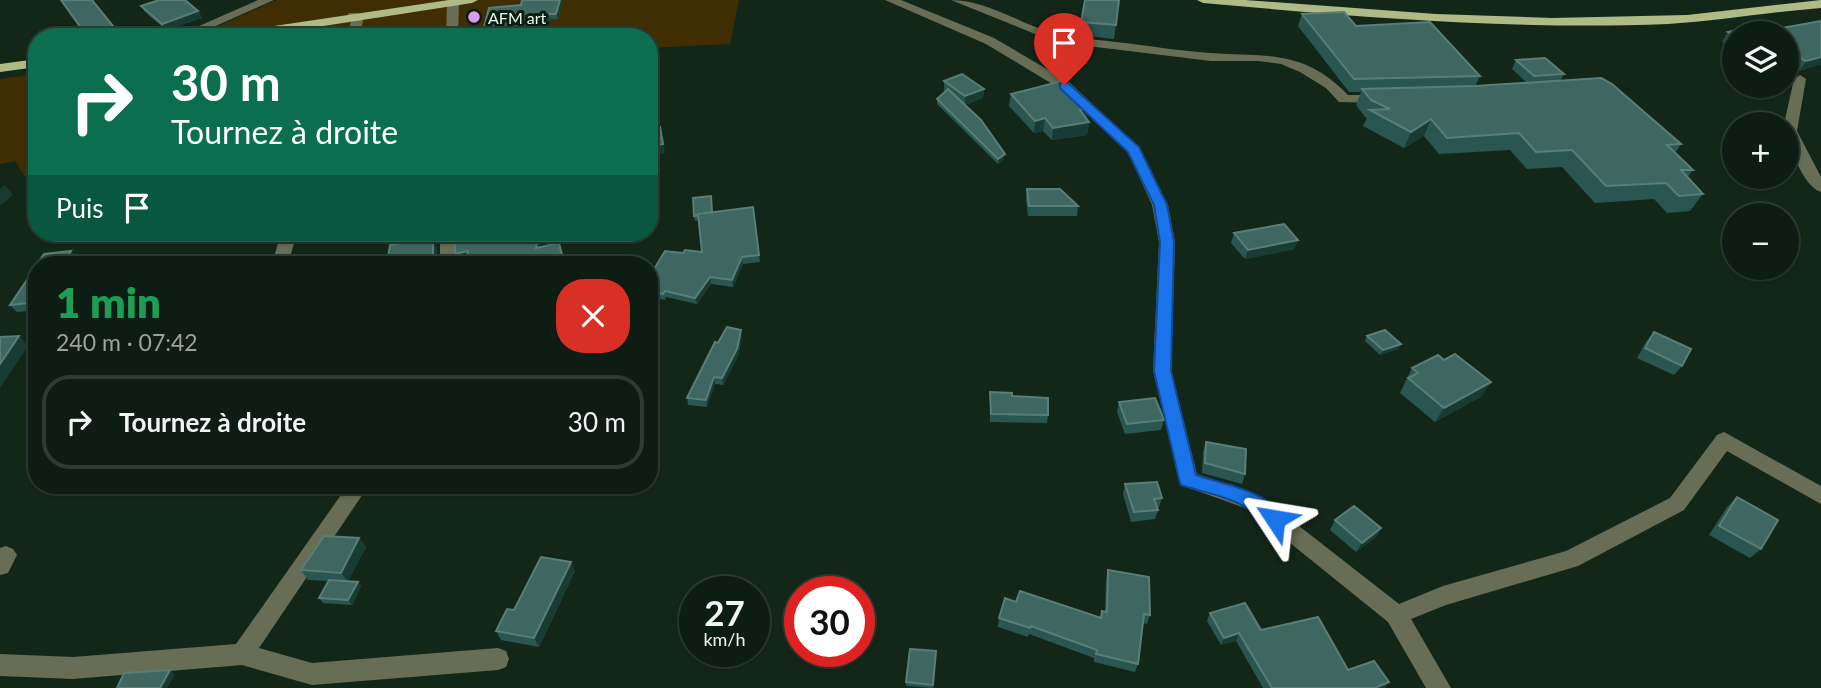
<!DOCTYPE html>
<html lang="fr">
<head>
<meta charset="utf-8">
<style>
  body { margin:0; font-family:Lato,sans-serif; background:#17261c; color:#f1f3f6; height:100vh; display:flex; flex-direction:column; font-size:26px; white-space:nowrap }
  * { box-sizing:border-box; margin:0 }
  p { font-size:23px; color:#9ba2a0 }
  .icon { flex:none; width:38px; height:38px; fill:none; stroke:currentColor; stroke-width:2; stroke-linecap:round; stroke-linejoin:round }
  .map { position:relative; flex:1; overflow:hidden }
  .side { position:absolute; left:28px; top:256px; width:630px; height:238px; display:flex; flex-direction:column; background:#0e1d13; border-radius:28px; box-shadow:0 2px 5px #0004,0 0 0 2px #2e3b33 }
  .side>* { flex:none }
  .banner { position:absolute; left:28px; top:28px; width:630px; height:214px; border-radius:28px; box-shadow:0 2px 5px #0004,0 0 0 2px #2e3b33; background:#0b6e4f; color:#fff; overflow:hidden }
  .fabs { position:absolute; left:1722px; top:21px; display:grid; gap:14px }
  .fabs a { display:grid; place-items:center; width:77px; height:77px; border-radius:50%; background:#0e1d13; box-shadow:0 2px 5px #0004,0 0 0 2px #2e3b33; font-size:35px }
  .speed { position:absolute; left:679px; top:576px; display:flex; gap:14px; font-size:35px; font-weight:700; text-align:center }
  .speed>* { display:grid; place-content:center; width:91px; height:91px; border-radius:50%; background:#0e1d13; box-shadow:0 2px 5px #0004,0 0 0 2px #2e3b33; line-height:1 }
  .speed small { font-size:18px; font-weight:400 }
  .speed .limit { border:10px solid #d22; background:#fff; color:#111 }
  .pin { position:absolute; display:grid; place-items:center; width:60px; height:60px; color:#fff; margin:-72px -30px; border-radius:50% 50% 50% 0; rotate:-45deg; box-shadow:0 0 7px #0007 }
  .pin .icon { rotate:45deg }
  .me { position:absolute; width:77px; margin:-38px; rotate:303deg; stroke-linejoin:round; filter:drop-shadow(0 0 5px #0008) }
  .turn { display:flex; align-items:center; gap:24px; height:147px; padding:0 28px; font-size:32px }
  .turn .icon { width:91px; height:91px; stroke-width:2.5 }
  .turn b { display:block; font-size:49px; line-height:60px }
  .then { display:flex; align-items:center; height:66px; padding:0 28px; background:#0003; gap:14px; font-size:26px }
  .round { display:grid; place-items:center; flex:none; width:74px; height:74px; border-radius:28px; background:#17261c }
  .head { display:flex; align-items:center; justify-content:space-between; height:119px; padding:0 28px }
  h1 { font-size:42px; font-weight:800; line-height:52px; color:#1e9e55 }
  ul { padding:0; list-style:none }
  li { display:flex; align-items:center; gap:21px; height:94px; margin:0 14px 10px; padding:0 14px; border:4px solid #2e3b33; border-radius:28px }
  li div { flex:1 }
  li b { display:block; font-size:26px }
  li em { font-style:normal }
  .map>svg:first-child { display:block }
  .green { fill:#3f2e02 }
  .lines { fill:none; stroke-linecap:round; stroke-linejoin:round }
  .minor { fill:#686e55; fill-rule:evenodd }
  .major { fill:#afbb86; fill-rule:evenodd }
  .wall { fill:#295650 }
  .shaded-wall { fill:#183c33 }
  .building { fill:#3e6761; stroke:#597e77; stroke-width:2 }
  .route { fill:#1a73e8; stroke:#114b97; stroke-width:2 }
  .poi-dot { fill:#dc99f4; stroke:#0a1e0f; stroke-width:2.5 }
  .labels { text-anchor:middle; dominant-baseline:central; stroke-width:6; stroke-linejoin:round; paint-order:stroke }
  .far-poi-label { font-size:16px; fill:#eaf7ed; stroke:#0a1e0f; text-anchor:start }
</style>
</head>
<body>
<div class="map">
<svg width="1821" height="688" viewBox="0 0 1821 688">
  <rect width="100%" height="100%" fill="#132719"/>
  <g class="green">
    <path d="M277,0H739L730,44L649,48V37H194Z"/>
    <path d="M37,74V190L33,189L15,161L0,164V79Z"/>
  </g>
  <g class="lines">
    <g class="minor">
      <path d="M258,0H274L191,37H174Z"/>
      <path d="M455,0L459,3L458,37H446L447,3Z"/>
      <path d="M885,0H901L994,38L1069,82L1141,150L1168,205L1175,242L1171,371L1197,474L1262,497L1399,604L1443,586L1566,551L1670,498L1717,435L1724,432L1821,486V504L1727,451L1684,510L1578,566L1446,605L1411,619L1451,688H1426L1388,622L1248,509L1181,485L1153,371L1159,242L1152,205L1128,152L1059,88L986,44Z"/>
      <path d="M951,0C988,0 1021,25 1057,34C1075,39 1096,39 1115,42C1147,45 1178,51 1210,53C1266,57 1304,49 1348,95H1381L1388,99L1381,103L1339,102L1326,88L1300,72L1281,64L1258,61H1211L1055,42Z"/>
      <path d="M349,13H357L363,21L359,37H347L351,21L347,16Z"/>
      <path d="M1800,75L1806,79L1797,131L1821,177V192C1802,186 1787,142 1787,124H1784L1794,79Z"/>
      <path d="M281,233H297L288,264H272Z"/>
      <rect x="440" y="233" width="16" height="31"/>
      <path d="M348,485H369L259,648L312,663L498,648L506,651L509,659L506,667L498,670L312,685L242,665L73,679L0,676V654L73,657L236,644Z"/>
      <path d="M6,546L13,549L17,555L8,573L0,575V548Z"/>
    </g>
    <g class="major">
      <path d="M449,0H478L472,3L253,37H221L227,33Z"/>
      <path d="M1197,0H1245L1436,14L1552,18L1687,15L1821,0V8C1770,12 1719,21 1668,24C1513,30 1358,17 1203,3Z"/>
      <path d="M37,59V67L0,72V64Z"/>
    </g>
  </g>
  <g class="wall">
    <path d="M563,0L558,19H550L546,36L522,37L521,32L485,35Z"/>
    <path d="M1085,0L1116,25L1114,39L1079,35Z"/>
    <path d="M141,6L198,11L202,18L166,30L145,12Z"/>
    <path d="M1302,14L1356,26L1480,76L1475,86L1527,83L1512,69L1516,60L1564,74L1560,81L1681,144L1675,153L1693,170L1688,177L1703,194L1690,211L1667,213L1654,199L1595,203L1562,167L1527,169L1510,150L1439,154L1424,136L1404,148L1363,126L1367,118L1365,117L1356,105L1361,92H1349L1298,26Z"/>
    <path d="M1821,21V64L1799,71L1787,65V33H1734V48L1722,42L1728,32L1782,28Z"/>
    <path d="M944,81L984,89L983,98L965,105L1004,159L998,164L937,104V99L945,91L944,90Z"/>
    <path d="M1011,94L1088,108L1086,118L1089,122L1087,135L1052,140L1043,131L1034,133L1009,106Z"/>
    <path d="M1027,189L1078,206L1077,216H1028L1026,199Z"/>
    <path d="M753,207L760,262L743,264L733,287L711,284L697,304L666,297L665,300L660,299L649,319V270L653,271L683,253L702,252L699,220L695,221L694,216Z"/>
    <path d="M1234,233L1298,240L1294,249L1245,259L1231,243Z"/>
    <path d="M37,265V310L17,312L10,305Z"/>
    <path d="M1654,332L1682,366L1674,375L1637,358L1646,342Z"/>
    <path d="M1367,336L1398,349L1380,355L1365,341Z"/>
    <path d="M742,337L738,356L723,385L715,384L707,407L688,405L687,398L718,343Z"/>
    <path d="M1412,368L1482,396L1435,422L1400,393Z"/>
    <path d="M990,392L1012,396L1048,415L1047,423L990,422Z"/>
    <path d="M1119,402L1164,420L1161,430L1125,434L1117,412Z"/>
    <path d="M1206,442L1245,474L1242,484L1202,473L1203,452Z"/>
    <path d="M1125,484L1162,498L1159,507L1157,508L1158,510L1155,519L1131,522L1123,494Z"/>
    <path d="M378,485H409L408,489H381Z"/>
    <path d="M1737,497L1761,549L1750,558L1709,535L1727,507Z"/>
    <path d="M1335,520L1381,528L1376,537L1356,552L1330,530Z"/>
    <path d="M359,538L366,547L348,581L358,582L361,586L352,605L323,603L319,598L328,581L308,580L301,570Z"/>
    <path d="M1108,570L1150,615L1147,624L1143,623L1138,664L1135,672L1094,662V658L1029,634L1028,637L998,627L999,618L1016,602L1100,618L1102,611L1105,612L1106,579Z"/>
    <path d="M575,571L539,647L501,640L496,631L514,610Z"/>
    <path d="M1210,613L1261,630L1348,670L1389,682L1385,688H1263L1236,641L1221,645L1207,621Z"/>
    <path d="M936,651L933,688L906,686V682Z"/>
  </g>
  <g class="shaded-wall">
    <path d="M560,0H563L558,19L556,14Z"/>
    <path d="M198,11L202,18L166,30L162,24Z"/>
    <path d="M549,14L550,19L546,36L544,31Z"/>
    <path d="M522,27L523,32L485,35L483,31Z"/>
    <path d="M117,31L121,37H87L86,35Z"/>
    <path d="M1821,57V64L1799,71L1806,61Z"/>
    <path d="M984,89L983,98L965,105V96Z"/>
    <path d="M1088,108L1086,120L1080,110Z"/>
    <path d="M1045,118L1043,131L1034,133L1035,121Z"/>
    <path d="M1431,119L1424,136L1404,148L1411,132Z"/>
    <path d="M1089,122L1087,135L1052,140L1053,128Z"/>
    <path d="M663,144L665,153L649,156V146Z"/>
    <path d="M1005,154L1004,159L998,164V159Z"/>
    <path d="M5,185L13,195L0,206V189Z"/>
    <path d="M538,233H542V234L539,256L536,248Z"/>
    <path d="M433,239L437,248V260L439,264H399L433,254Z"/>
    <path d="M1298,240L1294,249L1245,259L1248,250Z"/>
    <path d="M559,243L565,264H544Z"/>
    <path d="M71,251L77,259L74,264H63Z"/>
    <path d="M468,251L472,259L459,262L455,254Z"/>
    <path d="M742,257L743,264L733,287L732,280Z"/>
    <path d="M531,258L533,264H504Z"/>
    <path d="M710,277L711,284L697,304L695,298Z"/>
    <path d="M659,293L660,299L649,319V309Z"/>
    <path d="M741,330L742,337L738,356L723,385L722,378Z"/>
    <path d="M19,336L28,346L0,388V364Z"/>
    <path d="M1401,344L1398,349L1380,355L1383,350Z"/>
    <path d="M714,377L715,384L707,407L706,400Z"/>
    <path d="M1491,382L1482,396L1435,422L1444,408Z"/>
    <path d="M1381,528L1376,537L1356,552L1362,543Z"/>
    <path d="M359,538L366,547L348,582L341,573Z"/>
    <path d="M571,562L575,571L539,647L534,638Z"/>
    <path d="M358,582L361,586L352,605L348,600Z"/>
    <path d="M1239,633L1236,641L1221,645L1224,638Z"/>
    <path d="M170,670L175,674L167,688H160Z"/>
    <path d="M1389,682L1385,688H1375Z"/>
  </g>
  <g class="building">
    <path d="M61,0H92L117,31L86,35Z"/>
    <path d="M159,0H185L198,11L162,24L141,6Z"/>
    <path d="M522,0H560L556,14H549L544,31L521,32L522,27L483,31L489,8L521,5Z"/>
    <path d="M1085,0H1119L1116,25L1081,22Z"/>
    <path d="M1344,12L1356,26L1430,22L1480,76L1354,79L1302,14Z"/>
    <path d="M1768,21L1782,28L1821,21V57L1806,61L1787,52V33H1734V35L1728,32Z"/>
    <path d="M1545,58L1564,74L1534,76L1516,60Z"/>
    <path d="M962,74L984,89L965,96L944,81Z"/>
    <path d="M1601,78L1612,84L1681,144L1667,145L1693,170H1681L1703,194L1679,196L1666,183L1606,186L1572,150L1536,152L1519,133L1447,138L1431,119L1411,132L1370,110L1390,109L1371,100L1362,89L1475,86Z"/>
    <path d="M1062,81L1088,108L1080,110L1089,122L1053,128L1045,118L1035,121L1011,94Z"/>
    <path d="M948,89L981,120L1005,154L998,159L937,99Z"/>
    <path d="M660,127L663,144L649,146V129Z"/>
    <path d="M1027,189H1060L1078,206H1029Z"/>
    <path d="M711,196L712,212L694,216L693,198Z"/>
    <path d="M753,207L759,255L742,257L732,280L710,277L695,298L665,291L663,294L659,293L649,309V270L653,271L665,251L683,253L685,250L702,252L698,214Z"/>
    <path d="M1284,224L1298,240L1248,250L1234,233Z"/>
    <path d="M455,233H538L536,248L559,243L563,259L544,264H532L531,258L504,264H465L468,251L455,254Z"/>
    <path d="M433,239V254L436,257L399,264H387L390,245Z"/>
    <path d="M71,251L63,264H37L44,254Z"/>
    <path d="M37,265V302L10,305Z"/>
    <path d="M727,327L741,330L737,349L722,378L714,377L706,400L687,398L715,342L718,343Z"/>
    <path d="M1385,330L1401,344L1383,350L1367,336Z"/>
    <path d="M1654,332L1691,349L1682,366L1645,348Z"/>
    <path d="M19,336L0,364V337Z"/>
    <path d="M1455,354L1491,382L1444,408L1408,378L1418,373L1412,368L1438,355L1444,360Z"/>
    <path d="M990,392L1012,393V396L1048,398V415L991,414Z"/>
    <path d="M1155,398L1164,420L1127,424L1119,402Z"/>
    <path d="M1206,442L1246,449L1245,474L1205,463Z"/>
    <path d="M1157,482L1162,498L1154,499L1158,510L1134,512L1125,484Z"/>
    <path d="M1737,497L1778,520L1761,549L1719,526Z"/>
    <path d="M1354,506L1381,528L1362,543L1335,520Z"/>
    <path d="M324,536L359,538L341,573L301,570Z"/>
    <path d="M541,557L571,562L534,638L496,631L507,609L514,610Z"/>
    <path d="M1108,570L1149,577L1150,615L1144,614L1138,664L1096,654L1097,650L1031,626L1030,628L999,618L1005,598L1016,602L1020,591L1101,618L1102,611L1107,612Z"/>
    <path d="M329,580L358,582L348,600L319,598Z"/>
    <path d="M1245,603L1261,630L1318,617L1348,670L1374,661L1389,682L1375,688H1272L1239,633L1224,638L1210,613Z"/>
    <path d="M910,649L936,651L933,685L906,682Z"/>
    <path d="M170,670L160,688H117L124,673Z"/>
  </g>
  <path class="route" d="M1060,83H1068L1139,147L1167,205L1174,242L1171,371L1196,475C1222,484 1271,491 1284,519L1281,524C1267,529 1260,516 1249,509C1230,497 1203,492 1181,485L1179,479L1154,371L1160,242L1154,205L1128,152L1060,88Z"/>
  <circle class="poi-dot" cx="474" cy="17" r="7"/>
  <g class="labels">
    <g class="far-poi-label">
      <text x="488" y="17">AFM art</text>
    </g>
  </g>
</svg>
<div class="fabs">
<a><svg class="icon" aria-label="layers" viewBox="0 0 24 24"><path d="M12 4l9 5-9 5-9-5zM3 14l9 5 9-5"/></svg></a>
<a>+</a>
<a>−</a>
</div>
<div class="speed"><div>27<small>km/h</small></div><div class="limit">30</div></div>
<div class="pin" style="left:1064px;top:85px;background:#d93025"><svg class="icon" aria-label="arrive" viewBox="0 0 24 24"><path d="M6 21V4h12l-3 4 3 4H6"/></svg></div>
<svg class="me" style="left:1275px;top:519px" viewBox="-20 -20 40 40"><path d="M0-17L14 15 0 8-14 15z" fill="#1a73e8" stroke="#fff" stroke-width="4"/></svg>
<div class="banner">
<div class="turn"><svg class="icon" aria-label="right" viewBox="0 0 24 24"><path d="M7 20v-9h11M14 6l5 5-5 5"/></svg><div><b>30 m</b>Tournez à droite</div></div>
<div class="then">Puis<svg class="icon" aria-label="arrive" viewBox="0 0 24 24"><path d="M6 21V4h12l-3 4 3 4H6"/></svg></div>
</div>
<section class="side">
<div class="head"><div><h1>1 min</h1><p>240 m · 07:42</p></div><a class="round" style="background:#d93025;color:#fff"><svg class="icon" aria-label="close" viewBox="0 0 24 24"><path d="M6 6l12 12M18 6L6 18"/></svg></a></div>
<ul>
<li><svg class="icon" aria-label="right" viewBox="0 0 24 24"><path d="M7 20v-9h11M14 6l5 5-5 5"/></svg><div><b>Tournez à droite</b></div><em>30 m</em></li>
</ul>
</section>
</div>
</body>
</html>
